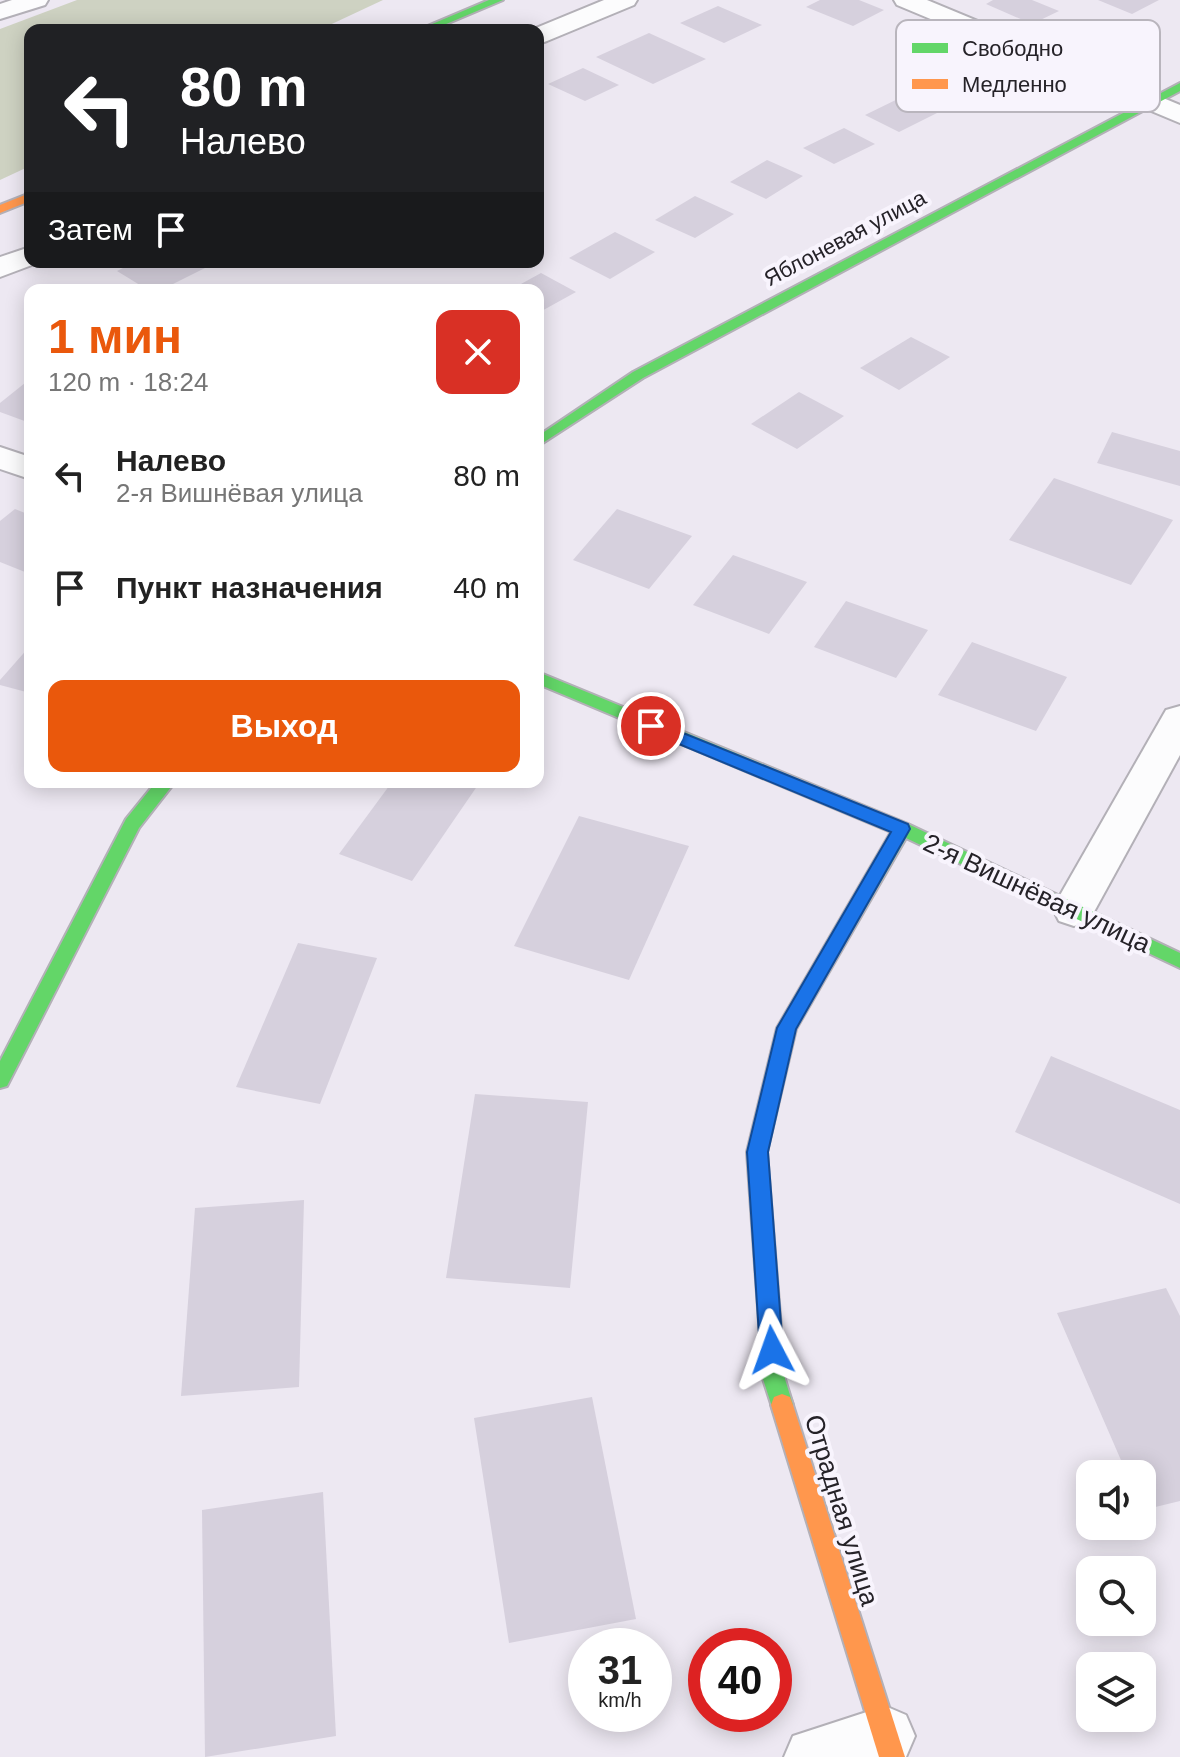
<!DOCTYPE html>
<html lang="ru">
<head>
<meta charset="utf-8">
<style>
  body { margin:0; font-family:Helvetica,sans-serif; background:#f2f2f2; color:#222; height:100vh; display:flex; flex-direction:column; font-size:30px; white-space:nowrap }
  * { box-sizing:border-box; margin:0 }
  p { font-size:26px; color:#767676 }
  .icon { flex:none; width:44px; height:44px; fill:none; stroke:currentColor; stroke-width:2; stroke-linecap:round; stroke-linejoin:round }
  .map { position:relative; flex:1; overflow:hidden }
  .side { position:absolute; left:24px; top:284px; width:520px; height:504px; display:flex; flex-direction:column; background:#fff; border-radius:16px; box-shadow:0 4px 20px #0003 }
  .side>* { flex:none }
  .banner { position:absolute; left:24px; top:24px; width:520px; height:244px; border-radius:16px; box-shadow:0 4px 20px #0003; background:#202124; color:#fff; overflow:hidden }
  .fabs { position:absolute; left:1076px; top:1460px; display:grid; gap:16px }
  .fabs a { display:grid; place-items:center; width:80px; height:80px; border-radius:16px; background:#fff; box-shadow:0 4px 20px #0003; font-size:40px }
  .speed { position:absolute; left:568px; top:1628px; display:flex; gap:16px; font-size:40px; font-weight:700; text-align:center }
  .speed>* { display:grid; place-content:center; width:104px; height:104px; border-radius:50%; background:#fff; box-shadow:0 4px 20px #0003; line-height:1 }
  .speed small { font-size:20px; font-weight:400 }
  .speed .limit { border:12px solid #d22; background:#fff; color:#111 }
  .pin { position:absolute; display:grid; place-items:center; width:68px; height:68px; color:#fff; margin:-34px; border:4px solid #fff; border-radius:50%; box-shadow:0 2px 8px #0007 }
  .me { position:absolute; width:88px; margin:-44px; rotate:356deg; stroke-linejoin:round; filter:drop-shadow(0 0 6px #0008) }
  .turn { display:flex; align-items:center; gap:28px; height:168px; padding:0 24px; font-size:36px }
  .turn .icon { width:104px; height:104px; stroke-width:2.5 }
  .turn b { display:block; font-size:56px; line-height:68px }
  .then { display:flex; align-items:center; height:76px; padding:0 24px; background:#0003; gap:16px; font-size:30px }
  .round { display:grid; place-items:center; flex:none; width:84px; height:84px; border-radius:16px; background:#f2f2f2 }
  .headline { display:flex; align-items:center; justify-content:space-between; height:136px; padding:0 24px }
  h1 { font-size:48px; font-weight:600; line-height:60px; color:#ea580c }
  .primary-button { display:flex; gap:16px; margin-top:auto; padding:16px 24px }
  .primary-button a { flex:1; height:92px; border-radius:16px; background:#ea580c; color:#fff; font-size:32px; font-weight:600; line-height:92px; text-align:center }
  ul { padding:0; list-style:none }
  li { display:flex; align-items:center; gap:24px; height:112px; padding:0 24px }
  li div { flex:1 }
  li b { display:block; font-size:30px }
  li em { font-style:normal }
  .map>svg:first-child { display:block }
  .green { fill:#ced2c2 }
  .building { fill:#d6d0dd }
  .lines { fill:none; stroke-linecap:round; stroke-linejoin:round }
  .street-casing { stroke:#b3b0b7; stroke-width:4 }
  .fast-casing { stroke:#b3b0b7; stroke-width:4 }
  .slow-casing { stroke:#b3b0b7; stroke-width:4 }
  .street { fill:#fcfcfd; fill-rule:evenodd }
  .fast { fill:#63d668; fill-rule:evenodd }
  .slow { fill:#ff974d; fill-rule:evenodd }
  .route { fill:#1a73e8; stroke:#114b97; stroke-width:2 }
  .labels { text-anchor:middle; dominant-baseline:central; stroke-width:8; stroke-linejoin:round; paint-order:stroke }
  .far-street-label { font-size:22px; fill:#252228; stroke:#f8f4fd }
  .street-label { font-size:26px; fill:#252228; stroke:#f8f4fd }
  .key { fill:#f8f4fd; stroke:#b9b5bd; stroke-width:2 }
  .key-label { font-size:22px; fill:#252228 }
</style>
</head>
<body>
<div class="map">
<svg width="1180" height="1757" viewBox="0 0 1180 1757">
  <rect width="100%" height="100%" fill="#ede8f2"/>
  <path class="green" d="M77,0H383L319,30H30V166L0,180V29Z"/>
  <g class="building">
    <path d="M820,0H859L884,10L853,26L806,7Z"/>
    <path d="M993,0H1032L1059,11L1032,24L986,4Z"/>
    <path d="M1098,0H1159L1132,14Z"/>
    <path d="M718,6L762,25L724,43L680,23Z"/>
    <path d="M649,33L706,59L653,84L596,57Z"/>
    <path d="M583,68L619,85L585,101L548,84Z"/>
    <path d="M910,93L945,109L899,132L865,115Z"/>
    <path d="M844,128L875,144L834,164L803,148Z"/>
    <path d="M767,160L803,176L766,199L730,182Z"/>
    <path d="M695,196L734,214L695,238L655,220Z"/>
    <path d="M615,232L655,252L610,279L569,258Z"/>
    <path d="M135,262H210L213,264L161,290H148L117,271Z"/>
    <path d="M541,273L576,292L538,313V290H510Z"/>
    <path d="M911,337L950,357L899,390L860,368Z"/>
    <path d="M30,379V423L0,412V403Z"/>
    <path d="M799,392L844,416L797,449L751,424Z"/>
    <path d="M1112,432L1180,451V486L1097,463Z"/>
    <path d="M1054,478L1173,520L1131,585L1009,540Z"/>
    <path d="M15,509L30,515V574L0,562V521Z"/>
    <path d="M617,509L692,536L649,589L573,560Z"/>
    <path d="M733,555L807,582L769,634L693,605Z"/>
    <path d="M846,601L928,630L896,678L814,647Z"/>
    <path d="M972,642L1067,677L1036,731L938,695Z"/>
    <path d="M30,646V693L0,685V680Z"/>
    <path d="M392,782H480L412,881L339,854Z"/>
    <path d="M579,816L689,846L629,980L514,946Z"/>
    <path d="M298,943L377,958L320,1104L236,1087Z"/>
    <path d="M1051,1056L1180,1110V1204L1015,1132Z"/>
    <path d="M475,1094L588,1102L570,1288L446,1278Z"/>
    <path d="M304,1200L299,1387L181,1396L195,1208Z"/>
    <path d="M1166,1288L1180,1316V1501L1143,1510L1142,1474H1127L1057,1313Z"/>
    <path d="M592,1397L636,1619L509,1643L474,1418Z"/>
    <path d="M323,1492L336,1736L205,1757L202,1510Z"/>
  </g>
  <g class="lines">
    <defs>
      <g id="street">
        <path d="M12,0H48L45,5L0,19V4Z"/>
        <path d="M604,0H637L634,5L547,41L538,44V30H531Z"/>
        <path d="M894,0H927L1180,105V123L897,5Z"/>
        <path d="M30,247V262H40L0,277V257Z"/>
        <path d="M0,447L30,457V479L0,469Z"/>
        <path d="M1180,706V755L1089,921L1074,926L1059,921L1053,909L1059,897L1166,710Z"/>
        <path d="M885,1706L906,1715L915,1736L906,1757H784L793,1736Z"/>
      </g>
      <g id="fast">
        <path d="M489,0H503L432,30H418Z"/>
        <path d="M1180,83V91L643,378L538,446V436L633,372Z"/>
        <path d="M538,672L908,824L1180,953V968L906,838L796,1029L767,1152L785,1379L793,1405L790,1413L782,1416L774,1413L763,1379L747,1152L777,1028L891,832L538,684Z"/>
        <path d="M156,782H175L139,828L7,1086L0,1088V1061L126,819Z"/>
      </g>
      <g id="slow">
        <path d="M30,193V201L0,213V205Z"/>
        <path d="M782,1394L790,1397L793,1405L905,1757H879L771,1405L774,1397Z"/>
      </g>
    </defs>
    <use href="#street" class="street-casing"/>
    <use href="#fast" class="fast-casing"/>
    <use href="#slow" class="slow-casing"/>
    <use href="#street" class="street"/>
    <use href="#fast" class="fast"/>
    <use href="#slow" class="slow"/>
  </g>
  <path class="route" d="M651,720L908,824L910,829L796,1029L768,1152L783,1350L779,1358L772,1361L764,1358L760,1350L747,1152L777,1028L891,832L645,730L643,726Z"/>
  <g class="labels">
    <g class="far-street-label">
      <text transform="translate(845 238) rotate(-28)">Яблоневая улица</text>
    </g>
    <g class="street-label">
      <text transform="translate(1037 893) rotate(25)">2-я Вишнёвая улица</text>
      <text transform="translate(842 1510) rotate(73)">Отрадная улица</text>
    </g>
  </g>
  <rect x="896" y="20" width="264" height="92" rx="12" class="key"/>
  <rect x="912" y="43" width="36" height="10" fill="#63d668"/>
  <rect x="912" y="79" width="36" height="10" fill="#ff974d"/>
  <g class="key-label">
    <text x="962" y="56">Свободно</text>
    <text x="962" y="92">Медленно</text>
  </g>
</svg>
<div class="fabs">
<a><svg class="icon" aria-label="sound" viewBox="0 0 24 24"><path d="M4 9h4l5-4v14l-5-4H4zM17 9q2 3 0 6"/></svg></a>
<a><svg class="icon" aria-label="search" viewBox="0 0 24 24"><circle cx="10" cy="10" r="6"/><path d="M15 15l6 6"/></svg></a>
<a><svg class="icon" aria-label="layers" viewBox="0 0 24 24"><path d="M12 4l9 5-9 5-9-5zM3 14l9 5 9-5"/></svg></a>
</div>
<div class="speed"><div>31<small>km/h</small></div><div class="limit">40</div></div>
<div class="pin" style="left:651px;top:726px;background:#d93025"><svg class="icon" aria-label="arrive" viewBox="0 0 24 24"><path d="M6 21V4h12l-3 4 3 4H6"/></svg></div>
<svg class="me" style="left:772px;top:1350px" viewBox="-20 -20 40 40"><path d="M0-17L14 15 0 8-14 15z" fill="#1a73e8" stroke="#fff" stroke-width="4"/></svg>
<div class="banner">
<div class="turn"><svg class="icon" aria-label="left" viewBox="0 0 24 24"><path d="M17 20v-9H6M10 6l-5 5 5 5"/></svg><div><b>80 m</b>Налево</div></div>
<div class="then">Затем<svg class="icon" aria-label="arrive" viewBox="0 0 24 24"><path d="M6 21V4h12l-3 4 3 4H6"/></svg></div>
</div>
<section class="side">
<div class="headline"><div><h1>1 мин</h1><p>120 m · 18:24</p></div><a class="round" style="background:#d93025;color:#fff"><svg class="icon" aria-label="close" viewBox="0 0 24 24"><path d="M6 6l12 12M18 6L6 18"/></svg></a></div>
<ul>
<li><svg class="icon" aria-label="left" viewBox="0 0 24 24"><path d="M17 20v-9H6M10 6l-5 5 5 5"/></svg><div><b>Налево</b><p>2-я Вишнёвая улица</p></div><em>80 m</em></li>
<li><svg class="icon" aria-label="arrive" viewBox="0 0 24 24"><path d="M6 21V4h12l-3 4 3 4H6"/></svg><div><b>Пункт назначения</b></div><em>40 m</em></li>
</ul>
<div class="primary-button"><a>Выход</a></div>
</section>
</div>
</body>
</html>
